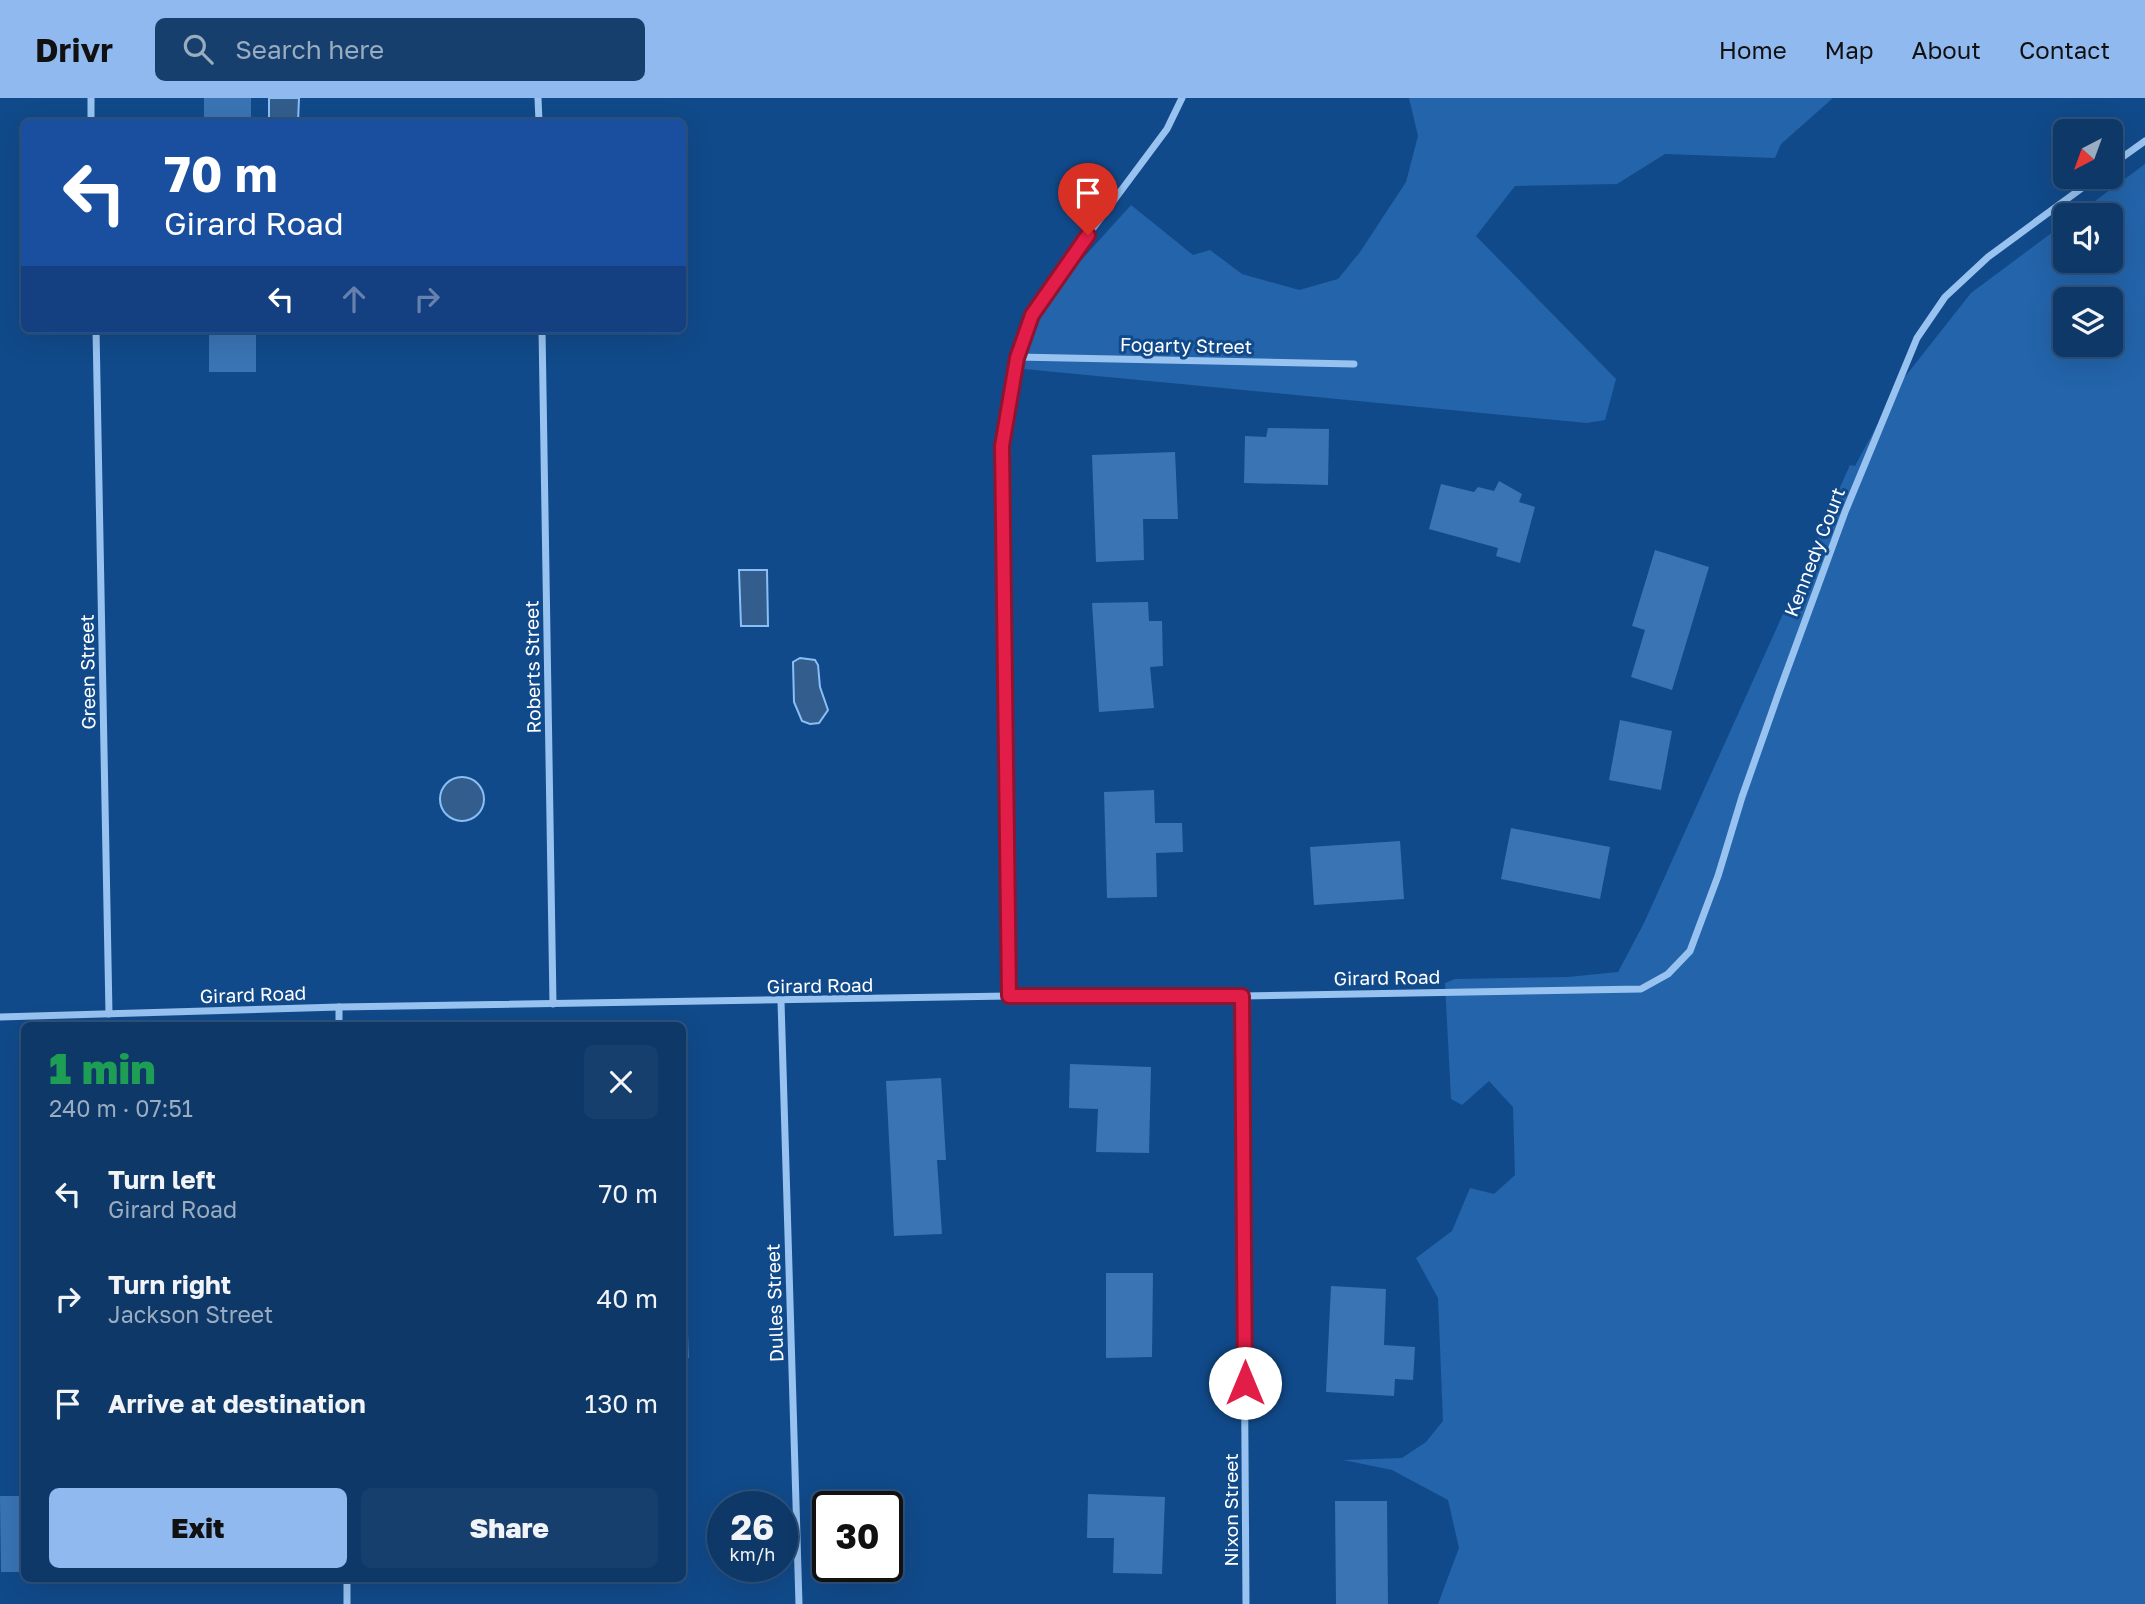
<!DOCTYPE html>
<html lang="en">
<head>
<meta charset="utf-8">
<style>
  body { margin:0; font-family:"Golos Text",sans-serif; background:#163f6e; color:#f1f3f6; height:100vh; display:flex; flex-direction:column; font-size:26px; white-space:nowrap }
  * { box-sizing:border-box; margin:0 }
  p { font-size:23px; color:#9aacc0 }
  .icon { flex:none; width:38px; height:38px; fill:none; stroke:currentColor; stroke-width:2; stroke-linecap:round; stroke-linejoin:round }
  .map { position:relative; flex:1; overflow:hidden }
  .sheet { position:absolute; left:21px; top:924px; width:665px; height:560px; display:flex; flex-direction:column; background:#0d3868; border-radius:10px; box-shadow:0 7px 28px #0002,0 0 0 2px #2d527c }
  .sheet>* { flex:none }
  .guide { position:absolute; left:21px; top:21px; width:665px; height:214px; border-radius:10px; box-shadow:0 7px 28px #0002,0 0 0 2px #2d527c; background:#1a4fa0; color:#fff; overflow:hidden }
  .needle { width:46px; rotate:221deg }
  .fabs { position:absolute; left:2053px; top:21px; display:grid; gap:14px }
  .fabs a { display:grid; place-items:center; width:70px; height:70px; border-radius:10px; background:#0d3868; box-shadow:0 7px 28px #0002,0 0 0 2px #2d527c; font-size:35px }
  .speed { position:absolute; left:707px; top:1393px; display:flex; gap:14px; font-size:35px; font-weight:700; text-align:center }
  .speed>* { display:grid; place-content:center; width:91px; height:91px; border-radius:50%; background:#0d3868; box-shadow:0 7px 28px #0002,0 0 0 2px #2d527c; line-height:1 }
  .speed small { font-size:18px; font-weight:400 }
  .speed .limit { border:4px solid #111; border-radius:10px; background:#fff; color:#111 }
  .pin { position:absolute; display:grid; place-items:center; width:60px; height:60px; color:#fff; margin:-72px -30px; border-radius:50% 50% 50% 0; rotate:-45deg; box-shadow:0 0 7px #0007 }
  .pin .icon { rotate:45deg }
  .me { position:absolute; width:77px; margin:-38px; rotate:0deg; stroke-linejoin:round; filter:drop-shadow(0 0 5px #0008) }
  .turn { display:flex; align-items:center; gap:24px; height:147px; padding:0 28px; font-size:32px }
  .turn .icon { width:91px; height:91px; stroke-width:2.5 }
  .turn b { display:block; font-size:49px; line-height:60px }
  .lanes { display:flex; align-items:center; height:66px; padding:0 28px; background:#0003; justify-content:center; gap:35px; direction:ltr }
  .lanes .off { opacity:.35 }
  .round { display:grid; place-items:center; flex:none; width:74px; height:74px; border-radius:10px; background:#163f6e }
  .overview { display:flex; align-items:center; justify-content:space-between; height:119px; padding:0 28px }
  h1 { font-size:42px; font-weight:800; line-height:52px; color:#1e9e55 }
  .primary-button { display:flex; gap:14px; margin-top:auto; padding:14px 28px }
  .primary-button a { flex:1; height:80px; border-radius:10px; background:#90b9f0; color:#111; font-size:28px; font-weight:800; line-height:80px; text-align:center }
  .primary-button a+a { background:#163f6e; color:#f1f3f6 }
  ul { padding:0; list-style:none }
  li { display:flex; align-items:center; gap:21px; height:105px; padding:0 28px }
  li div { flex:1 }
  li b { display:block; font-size:26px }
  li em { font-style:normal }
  header { display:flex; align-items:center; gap:42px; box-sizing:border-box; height:98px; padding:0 35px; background:#90b9f0; color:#111 }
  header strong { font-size:33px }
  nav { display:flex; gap:38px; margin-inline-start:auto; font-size:24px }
  .search { width:490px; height:63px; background:#163f6e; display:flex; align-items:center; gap:18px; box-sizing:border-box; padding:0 24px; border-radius:10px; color:#9aacc0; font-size:26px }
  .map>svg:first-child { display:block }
  .green { fill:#2364aa; fill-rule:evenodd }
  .water { fill:#325d8c; stroke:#89bff5; stroke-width:2 }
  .building { fill:#3a74b4 }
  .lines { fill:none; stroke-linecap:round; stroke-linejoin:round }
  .minor { stroke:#98c3f1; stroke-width:7 }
  .route-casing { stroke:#92132f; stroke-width:18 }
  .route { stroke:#e11d48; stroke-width:12 }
  .labels { text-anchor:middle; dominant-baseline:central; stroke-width:6; stroke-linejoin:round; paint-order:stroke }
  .street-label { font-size:19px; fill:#fff; stroke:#114a8a }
</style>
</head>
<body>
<header>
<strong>Drivr</strong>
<div class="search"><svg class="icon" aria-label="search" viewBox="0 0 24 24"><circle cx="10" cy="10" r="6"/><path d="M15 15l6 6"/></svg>Search here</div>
<nav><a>Home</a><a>Map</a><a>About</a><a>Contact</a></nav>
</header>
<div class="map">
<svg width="2145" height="1506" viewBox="0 0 2145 1506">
  <rect width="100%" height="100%" fill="#114a8a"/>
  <g class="green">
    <path d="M1409,0H1833L1781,46L1775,60L1665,56L1617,86L1515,88L1476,138L1616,281L1605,322L1587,325L1024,271L1019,259L1038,210L1131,107L1193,157L1210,152L1242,176L1299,192L1338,181L1360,154L1406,84L1418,38Z"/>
    <path d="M2145,66V1506H1438L1459,1450L1448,1402L1392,1372L1343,1362L1402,1360L1426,1344L1443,1323L1438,1200L1416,1160L1452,1133L1470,1090L1494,1096L1515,1077L1513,1009L1489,983L1462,1007L1451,1001L1445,885L1455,881L1568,879L1618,874L1644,825L1850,367L1855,368L1900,285L1971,195L2065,125V163H2110V117H2076ZM2065,201H2110V247H2065Z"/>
  </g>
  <g class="water">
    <path d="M269,0H299L298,24H269Z"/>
    <path d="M739,472H767L768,528H741Z"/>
    <path d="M800,560L815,562L818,567L820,589L828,612L819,625L810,626L802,623L794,604L793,564Z"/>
    <circle cx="462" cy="701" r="22"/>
  </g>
  <g class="building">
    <rect x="204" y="0" width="47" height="24"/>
    <rect x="209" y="231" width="47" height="43"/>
    <path d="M1268,330L1329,331L1328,387L1244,385L1245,338L1266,339Z"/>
    <path d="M1175,354L1178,421H1143L1144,462L1096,464L1092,357Z"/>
    <path d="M1499,383L1522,396L1519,404L1535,409L1520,465L1496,458L1498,450L1429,431L1441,386L1474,394L1478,389L1494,393Z"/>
    <path d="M1655,452L1709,469L1672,592L1631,579L1645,532L1632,528Z"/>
    <path d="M1148,504L1149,523H1162L1163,568L1150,569L1154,610L1099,614L1092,505Z"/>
    <path d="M1620,622L1672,633L1661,692L1609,682Z"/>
    <path d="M1154,692L1155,725H1182L1183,754L1156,755L1157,799L1107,800L1104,694Z"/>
    <path d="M1511,730L1610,749L1600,801L1501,781Z"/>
    <path d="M1400,743L1404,801L1314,807L1310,749Z"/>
    <path d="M1070,966L1151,969L1149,1055L1096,1054L1098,1011L1069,1010Z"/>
    <path d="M941,980L946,1062H937L942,1136L894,1138L886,983Z"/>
    <path d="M1106,1175H1153L1152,1259L1106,1260Z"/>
    <path d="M1331,1188L1386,1191L1384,1247L1415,1249L1413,1282L1395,1281L1394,1298L1326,1294Z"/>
    <path d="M682,1208H687L689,1260H682Z"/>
    <path d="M1088,1396L1165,1399L1162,1476L1113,1475L1114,1440H1087Z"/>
    <path d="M0,1398H24V1474H1Z"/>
    <path d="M1335,1403H1387L1388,1506H1336Z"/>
  </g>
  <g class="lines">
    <g class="minor">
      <path d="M91,0V24"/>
      <path d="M538,0L539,24"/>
      <path d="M2110,68L2145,43"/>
      <path d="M96,231L109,916"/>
      <path d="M542,231L553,906"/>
      <path d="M1017,259L1354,266"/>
      <path d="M1009,898L1002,348L1017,259L1032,217L1056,180L1167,31L1182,0"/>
      <path d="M1242,898L1246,1506"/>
      <path d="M781,903L799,1506"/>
      <path d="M339,909V928"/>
      <path d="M0,919L339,909L1009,898H1242L1641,891L1668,876L1690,853L1718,778L1742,699L1779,594L1845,414L1917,240L1945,199L1988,159L2097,79"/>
      <path d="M347,1480V1506"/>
    </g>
  </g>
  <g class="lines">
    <defs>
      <path id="route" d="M1088,137L1032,217L1017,260L1002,348L1009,898H1242L1245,1285"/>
    </defs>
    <use href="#route" class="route-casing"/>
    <use href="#route" class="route"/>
  </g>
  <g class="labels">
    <g class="street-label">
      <text transform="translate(1186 247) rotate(1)">Fogarty Street</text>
      <text transform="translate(1814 454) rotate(-69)">Kennedy Court</text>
      <text transform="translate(532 569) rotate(-91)">Roberts Street</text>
      <text transform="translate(87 574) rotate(-91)">Green Street</text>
      <text transform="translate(1387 879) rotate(-1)">Girard Road</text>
      <text transform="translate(820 887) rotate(-1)">Girard Road</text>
      <text transform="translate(253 896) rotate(-2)">Girard Road</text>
      <text transform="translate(774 1205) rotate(-92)">Dulles Street</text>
      <text transform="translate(1230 1412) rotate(-90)">Nixon Street</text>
    </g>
  </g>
</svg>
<div class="fabs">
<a><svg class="needle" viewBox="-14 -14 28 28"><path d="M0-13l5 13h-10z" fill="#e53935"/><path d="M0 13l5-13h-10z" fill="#9aacc0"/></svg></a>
<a><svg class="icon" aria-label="sound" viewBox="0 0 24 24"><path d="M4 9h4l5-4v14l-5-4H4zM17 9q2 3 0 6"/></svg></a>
<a><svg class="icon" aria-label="layers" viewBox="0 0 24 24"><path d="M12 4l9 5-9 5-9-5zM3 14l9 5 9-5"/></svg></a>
</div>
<div class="speed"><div>26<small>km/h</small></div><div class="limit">30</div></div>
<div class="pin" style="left:1088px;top:137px;background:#d93025"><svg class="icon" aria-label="arrive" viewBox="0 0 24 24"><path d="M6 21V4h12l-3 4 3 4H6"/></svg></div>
<svg class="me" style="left:1245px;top:1285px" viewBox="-20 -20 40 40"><circle r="19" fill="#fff"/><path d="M0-13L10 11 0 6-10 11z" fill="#e11d48"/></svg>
<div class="guide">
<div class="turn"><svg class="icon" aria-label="left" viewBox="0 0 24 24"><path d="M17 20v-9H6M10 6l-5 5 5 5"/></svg><div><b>70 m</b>Girard Road</div></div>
<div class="lanes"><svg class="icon" aria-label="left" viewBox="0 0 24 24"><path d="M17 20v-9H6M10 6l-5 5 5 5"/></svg><svg class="icon off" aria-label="ahead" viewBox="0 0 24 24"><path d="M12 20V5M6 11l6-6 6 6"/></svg><svg class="icon off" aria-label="right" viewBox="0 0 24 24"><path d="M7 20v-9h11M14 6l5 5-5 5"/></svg></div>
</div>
<section class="sheet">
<div class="overview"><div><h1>1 min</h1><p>240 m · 07:51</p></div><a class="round"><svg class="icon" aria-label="close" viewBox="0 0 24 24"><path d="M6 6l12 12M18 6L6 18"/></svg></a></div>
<ul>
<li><svg class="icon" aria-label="left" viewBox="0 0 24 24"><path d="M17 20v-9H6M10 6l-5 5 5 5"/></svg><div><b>Turn left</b><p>Girard Road</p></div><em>70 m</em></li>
<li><svg class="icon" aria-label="right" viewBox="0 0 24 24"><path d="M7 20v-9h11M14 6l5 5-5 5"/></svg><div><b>Turn right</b><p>Jackson Street</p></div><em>40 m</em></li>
<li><svg class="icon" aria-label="arrive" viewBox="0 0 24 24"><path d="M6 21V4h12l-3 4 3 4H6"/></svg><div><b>Arrive at destination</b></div><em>130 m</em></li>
</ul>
<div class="primary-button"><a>Exit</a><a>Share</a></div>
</section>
</div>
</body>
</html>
